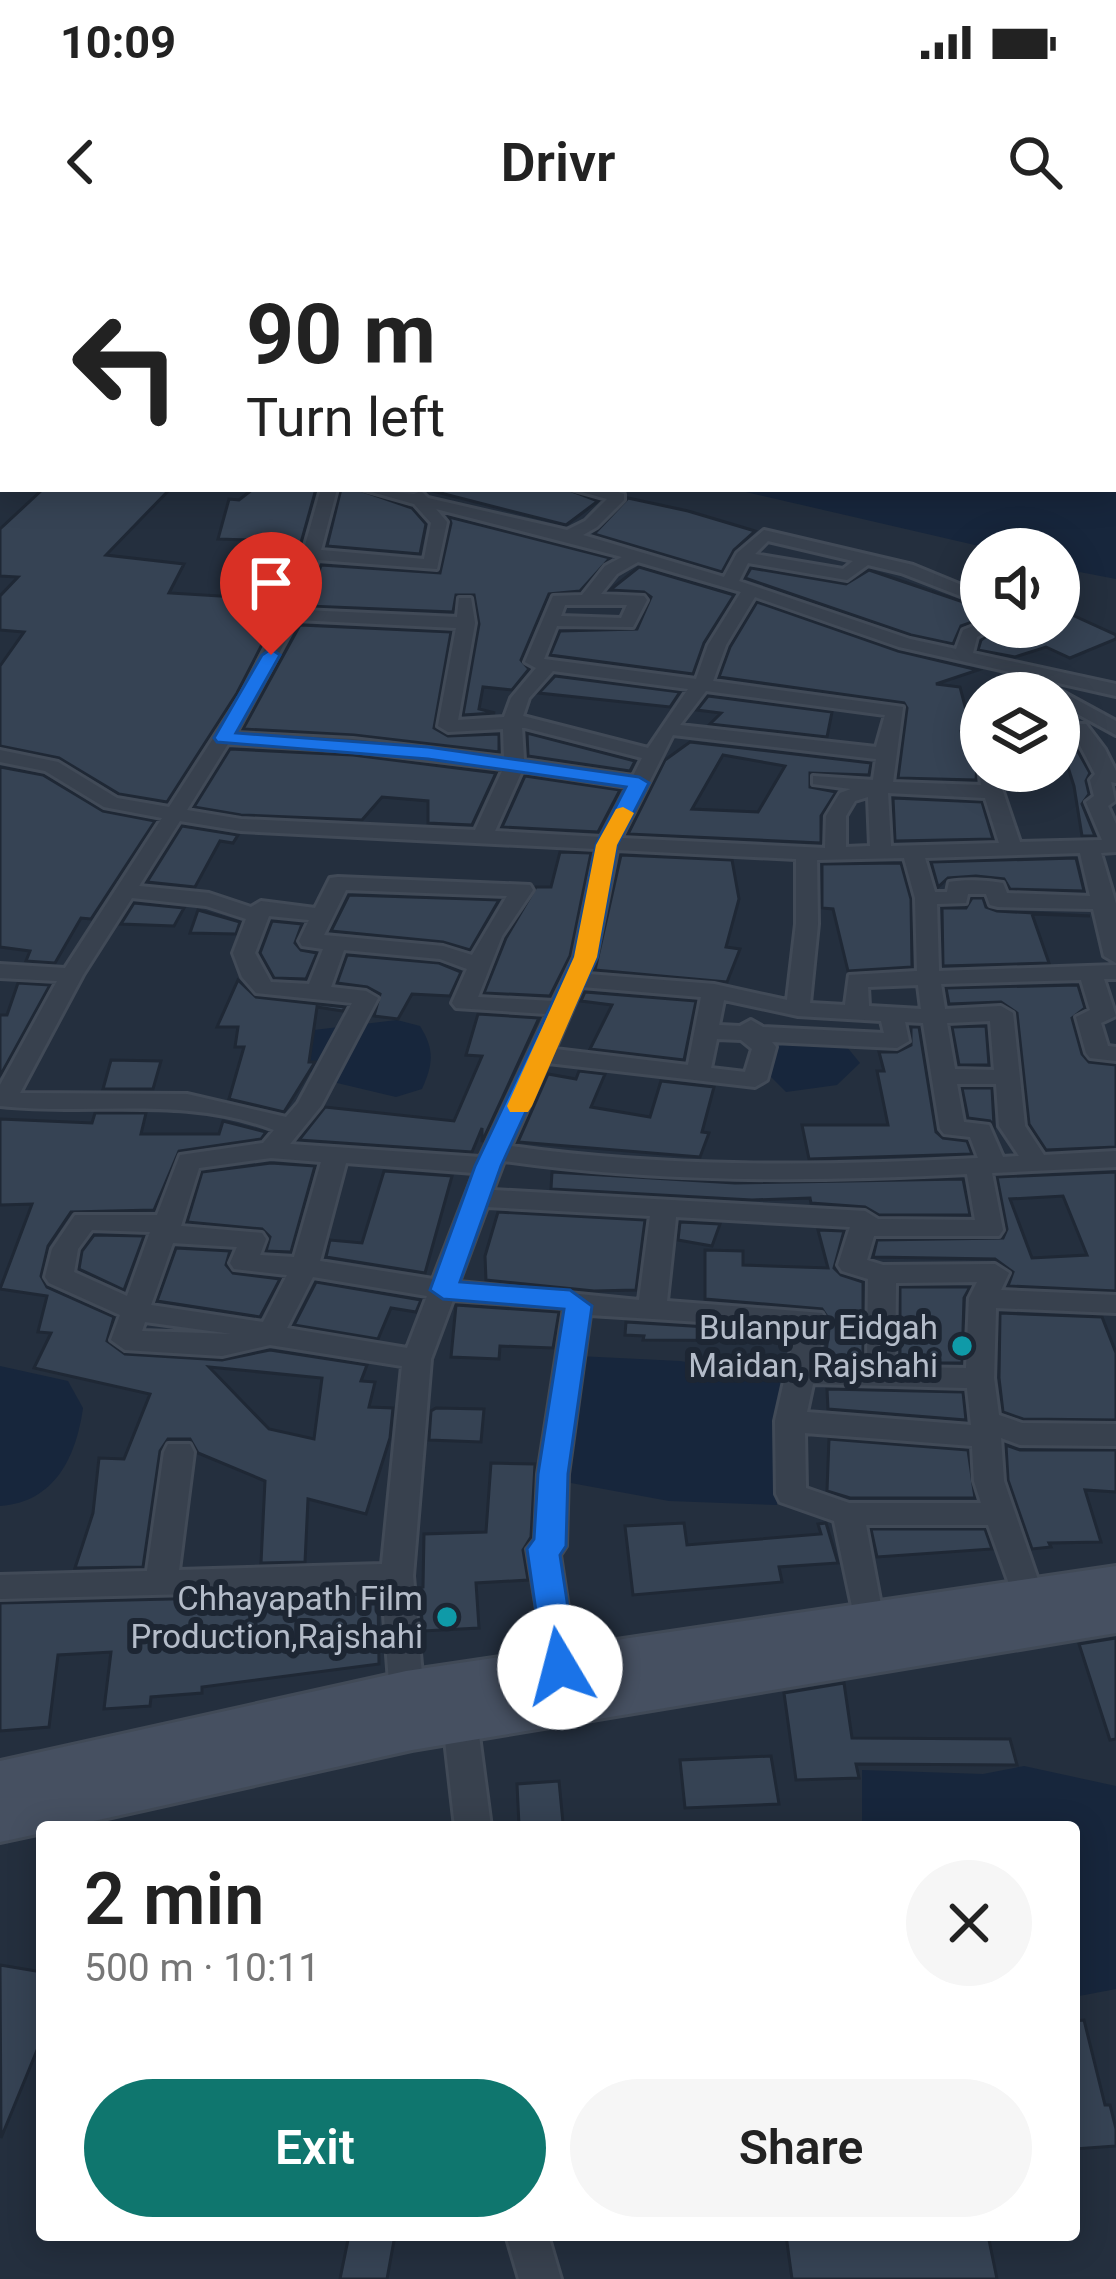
<!DOCTYPE html>
<html lang="en">
<head>
<meta charset="utf-8">
<style>
  body { margin:0; font-family:Roboto,sans-serif; background:#f6f6f6; color:#222; height:100vh; display:flex; flex-direction:column; font-size:45px; white-space:nowrap }
  * { box-sizing:border-box; margin:0 }
  p { font-size:39px; color:#767676 }
  .icon { flex:none; width:66px; height:66px; fill:none; stroke:currentColor; stroke-width:2; stroke-linecap:round; stroke-linejoin:round }
  .map { position:relative; flex:1; overflow:hidden }
  .details { position:absolute; left:36px; top:1581px; width:1044px; height:420px; display:flex; flex-direction:column; background:#fff; border-radius:12px; box-shadow:0 6px 30px #0003 }
  .details>* { flex:none }
  .top-card { position:absolute; left:0px; top:0px; width:1116px; height:252px; box-shadow:0 6px 30px #0003; background:#fff; color:#222; overflow:hidden }
  .fabs { position:absolute; left:960px; top:288px; display:grid; gap:24px }
  .fabs a { display:grid; place-items:center; width:120px; height:120px; border-radius:50%; background:#fff; box-shadow:0 6px 30px #0003; font-size:60px }
  .pin { position:absolute; display:grid; place-items:center; width:102px; height:102px; color:#fff; margin:-123px -51px; border-radius:50% 50% 50% 0; rotate:-45deg; box-shadow:0 0 12px #0007 }
  .pin .icon { rotate:45deg }
  .me { position:absolute; width:132px; margin:-66px; rotate:352deg; stroke-linejoin:round; filter:drop-shadow(0 0 9px #0008) }
  .turn { display:flex; align-items:center; gap:42px; height:252px; padding:0 48px; font-size:54px }
  .turn .icon { width:156px; height:156px; stroke-width:2.5 }
  .turn b { display:block; font-size:84px; line-height:102px }
  .round { display:grid; place-items:center; flex:none; width:126px; height:126px; border-radius:63px; background:#f6f6f6 }
  .summary { display:flex; align-items:center; justify-content:space-between; height:204px; padding:0 48px }
  h1 { font-size:72px; font-weight:600; line-height:90px }
  .button { display:flex; gap:24px; margin-top:auto; padding:24px 48px }
  .button a { flex:1; height:138px; border-radius:72px; background:#0f766e; color:#fff; font-size:48px; font-weight:600; line-height:138px; text-align:center }
  .button a+a { background:#f6f6f6; color:#222 }
  .status { display:flex; justify-content:space-between; align-items:center; height:84px; padding:0 60px; background:#fff; direction:ltr }
  .status svg { height:33px; fill:currentColor }
  header { display:flex; justify-content:space-between; align-items:center; height:156px; padding:0 48px; background:#fff; font-size:54px; font-weight:600 }
  .map>svg:first-child { display:block }
  .water { fill:#17263c }
  .building { fill:#364354; stroke:#1f2835; stroke-width:3; fill-rule:evenodd }
  .lines { fill:none; stroke-linecap:round; stroke-linejoin:round }
  .street-casing { stroke:#414a57; stroke-width:6 }
  .secondary-casing { stroke:#414a57; stroke-width:6 }
  .street { fill:#38414e; fill-rule:evenodd }
  .secondary { fill:#465061; fill-rule:evenodd }
  .route { fill:#1a73e8; stroke:#114b97; stroke-width:3 }
  .slow { fill:#f59e0b }
  .culture-dot { fill:#0f9aa8; stroke:#1d2633; stroke-width:4.5 }
  .labels { text-anchor:middle; dominant-baseline:central; stroke-width:12; stroke-linejoin:round; paint-order:stroke }
  .poi-label { font-size:33px; fill:#b4bcc9; stroke:#1d2633; text-anchor:end }
</style>
</head>
<body>
<div class="status"><b>10:09</b><svg viewBox="0 0 49 12"><path d="M0 12V9h3v3zM5 12V6h3v6zM10 12V3h3v9zM15 12V0h3v12zM26 1h20v11H26zM47 4h2v5h-2z"/></svg></div>
<header><svg class="icon" aria-label="back" viewBox="0 0 24 24"><path d="M15 5l-7 7 7 7"/></svg>Drivr<svg class="icon" aria-label="search" viewBox="0 0 24 24"><circle cx="10" cy="10" r="6"/><path d="M15 15l6 6"/></svg></header>
<div class="map">
<svg width="1116" height="2039" viewBox="0 0 1116 2039">
  <rect width="100%" height="100%" fill="#242f3e"/>
  <g class="water">
    <path d="M0,0H1116V339L1059,328V309H992L733,249H1113V3H3V64Z"/>
    <path d="M397,780L420,786C435,810 433,824 422,849L396,857L312,837L304,805L314,790Z"/>
    <path d="M792,803L847,807L860,823L837,845L786,852L767,833L774,806Z"/>
    <path d="M578,1116L680,1121L788,1138L777,1212V1265L669,1261L560,1241Z"/>
    <path d="M0,1126L68,1141L83,1168C76,1217 55,1262 0,1266Z"/>
    <path d="M1024,1526L1116,1546V1749L1074,1757V1587H862V1530L983,1534Z"/>
  </g>
  <g class="building">
    <path d="M43,249H170L106,315L184,324L169,353L236,357L279,301L218,299L229,259L239,260L253,249H316L285,360L237,453L167,562L119,554L59,518L0,506V426L24,392L0,390V356L18,337L0,336V289Z"/>
    <path d="M341,249H357L412,268L426,284L420,314L327,306Z"/>
    <path d="M425,249H567L598,261L566,285Z"/>
    <path d="M628,258L688,271L755,291L734,310L722,332L594,294Z"/>
    <path d="M449,277L610,318L580,351L549,354L521,420L529,429L512,450L483,447L479,469L495,473L463,475L479,384L474,355H456L453,372L308,366L321,325L440,333L451,283Z"/>
    <path d="M639,327L734,355L704,403L693,434L550,415L560,391L637,389L651,357L644,352L610,350Z"/>
    <path d="M751,328L846,344L869,330L981,368V379L961,386L953,404L911,395L745,338Z"/>
    <path d="M757,362L898,411L978,430L936,444L960,447L969,482L961,491L967,516L977,524L976,540L898,538L907,468L904,463L719,437L730,407Z"/>
    <path d="M1059,369L1116,395V399L1070,418L1046,407L1015,417L978,410L981,400L1000,387H1059Z"/>
    <path d="M300,385L451,392L434,488L448,496L499,494V512L354,495L243,489Z"/>
    <path d="M555,436L680,452L670,467L539,453Z"/>
    <path d="M708,456L832,472L827,497L710,484L721,473L697,470Z"/>
    <path d="M527,493L635,521L630,531L528,516Z"/>
    <path d="M1059,499H1071L1090,533L1086,541L1089,554L1082,564L1095,596H1082L1074,546Z"/>
    <path d="M690,502L871,523L869,535L810,533V547L836,552L821,576V603L628,594L665,520ZM723,515L785,526L758,572L692,569Z"/>
    <path d="M230,509L353,515L496,533L472,585L428,583V561L382,557L362,580L241,575L194,567Z"/>
    <path d="M0,527L43,535L103,571L155,581L91,679L81,678L55,723L26,721L30,711L0,707Z"/>
    <path d="M525,536L620,550L598,592L502,587Z"/>
    <path d="M893,558L982,562L993,599L895,601Z"/>
    <path d="M182,586L238,595L233,603L220,601L195,647L147,642Z"/>
    <path d="M560,612L591,613L570,716L550,756L484,753L506,698L536,647H551Z"/>
    <path d="M621,615L732,620L739,659L726,707L740,709L727,742L595,730Z"/>
    <path d="M1076,618L1084,651L1010,649L1004,639L976,636L948,638L938,647L931,622Z"/>
    <path d="M901,623L911,659L912,727L848,731L833,669L822,668V624Z"/>
    <path d="M349,655L472,659L499,660L470,710L443,702L331,691Z"/>
    <path d="M972,658H983L986,667L997,671L1090,676L1032,674L1049,723L943,726L942,668H966Z"/>
    <path d="M134,663L184,668L174,686L121,684Z"/>
    <path d="M198,670L240,682L236,694L190,693Z"/>
    <path d="M272,681L302,684L295,703L301,710L317,713L306,739L274,738L260,713Z"/>
    <path d="M347,715L439,723L461,732L450,756L412,754L398,779L374,776L380,754L367,747L337,743Z"/>
    <path d="M238,740L256,757L345,767L343,771L317,767L309,822H315L284,872L229,859L244,807H235L238,787H217Z"/>
    <path d="M18,743L50,745L0,836V775H7Z"/>
    <path d="M1078,745L1085,768L1072,778L1082,814L1089,822L1116,825V907L1046,910L1029,884L1017,773L1001,762L949,764L946,748Z"/>
    <path d="M585,752L696,761L684,820L590,809L612,765L581,761Z"/>
    <path d="M478,774L539,778L482,902V888L472,912L299,900L325,867L454,881L482,816L466,815Z"/>
    <path d="M986,786L989,825H959L952,787Z"/>
    <path d="M911,787H919L936,892L943,898L967,901L972,914L809,919L802,885H888L877,831H884L879,812H897L911,805Z"/>
    <path d="M111,820L161,821L153,849H103Z"/>
    <path d="M579,831L605,834L591,867L650,877L661,841L714,847L702,892L709,893L700,917L518,902L548,834L576,839Z"/>
    <path d="M962,848H992L994,886L990,881L968,878Z"/>
    <path d="M95,873H146L141,894H219L223,881L266,892L261,899L179,911L154,970L71,972L48,1006L41,1036L47,1047L114,1077L107,1101L125,1114L222,1120L270,1110L367,1125L361,1141L375,1142L369,1167L393,1168L390,1198L366,1274L308,1259L305,1322L261,1323L265,1241L198,1213L190,1199H168L160,1211L143,1327L75,1328L93,1273L99,1218L124,1219L150,1154L34,1128L51,1093L38,1092L47,1056L0,1049L32,964L0,965V879L92,883ZM209,1127L322,1138L314,1199L269,1189Z"/>
    <path d="M271,923L315,926L291,1012L266,1011L270,997L262,989L187,982L202,932Z"/>
    <path d="M384,931L452,936L425,1033L326,1017L330,1000L362,1003Z"/>
    <path d="M552,932L735,943L963,939L970,975H879L865,967L811,963L810,958L752,960L551,949Z"/>
    <path d="M1116,932V1051L1008,1046L1013,1032L995,1019L873,1017L877,1000L1003,998L1007,989L997,937ZM1063,956L1087,1015L1032,1018L1010,959Z"/>
    <path d="M498,972L645,980L636,1050L594,1051L486,1040L485,1016Z"/>
    <path d="M680,982L720,984L712,1006L678,1000Z"/>
    <path d="M818,990L844,991L834,1028L841,1035L863,1042V1121L825,1120L830,1081L822,1069L705,1059V1010L743,1011V1025L828,1028Z"/>
    <path d="M94,995L144,996L124,1050L79,1029L82,1011Z"/>
    <path d="M176,1008L230,1011L226,1025L233,1033L280,1039L260,1077L157,1061Z"/>
    <path d="M316,1042L421,1060L416,1072L391,1068L378,1099L294,1085Z"/>
    <path d="M900,1047H970L964,1058L962,1123H900Z"/>
    <path d="M456,1065L559,1072L553,1108L500,1106L499,1119L451,1117Z"/>
    <path d="M1000,1073L1102,1077L1116,1113V1180L1023,1179L1003,1172L999,1138Z"/>
    <path d="M626,1082L790,1092L788,1101L643,1100L644,1096L625,1095Z"/>
    <path d="M827,1149L963,1152L966,1180L828,1169Z"/>
    <path d="M436,1168L484,1169L481,1202L429,1200L431,1171Z"/>
    <path d="M829,1199L968,1210L975,1258H850L827,1251Z"/>
    <path d="M1006,1205L1020,1210H1116V1252L1085,1250L1101,1302L1049,1303L1051,1307L1032,1309L1008,1240Z"/>
    <path d="M491,1223L535,1224L531,1297L523,1310L528,1340L476,1343L479,1388L423,1391L419,1348L423,1347L424,1294L486,1292Z"/>
    <path d="M684,1283L687,1305L821,1294L818,1284L826,1283L838,1323L779,1327L782,1342L633,1355L625,1286Z"/>
    <path d="M871,1289H985L992,1309L877,1317Z"/>
    <path d="M378,1354L379,1424L202,1447V1453L151,1457L150,1466L104,1469L111,1412L58,1415L49,1487L0,1491V1363Z"/>
    <path d="M1116,1398V1499L1110,1500L1079,1404Z"/>
    <path d="M844,1443L852,1498L1010,1499L1017,1525L856,1524L859,1538L796,1540L784,1453Z"/>
    <path d="M771,1516L779,1564L685,1568L680,1520Z"/>
    <path d="M559,1541L563,1583L519,1585L517,1544Z"/>
    <path d="M0,1725L42,1732V1798L1,1898Z"/>
    <path d="M1084,1780L1105,1865H1110L1116,1889V1906L1074,1909V1781Z"/>
    <path d="M349,1995H395L387,2039H340Z"/>
    <path d="M786,1995H988L997,2039H792Z"/>
  </g>
  <g class="lines">
    <defs>
      <g id="street">
        <path d="M0,82L3,83V91L0,90Z"/>
        <rect x="0" y="178" width="3" height="9"/>
        <path d="M321,249H337L321,310L424,319L431,283L414,264L361,249L414,254L421,251L428,258L567,290L585,281L607,259L571,249L618,252L624,254V260L597,287L583,295L724,337L737,313L764,290L913,325L981,353V364L901,333L868,325L847,340L748,323L739,341L910,399L956,409L963,390L981,383V387H996L977,397L973,413L1116,444V456L899,407L755,357L726,405L713,441L903,467L893,542L981,545L979,527L981,531H996L1020,602L1102,600L1086,562L1094,556L1090,540L1095,534L1074,494L1059,495V483L1086,484L1105,509L1116,531V543L1111,542L1115,561L1108,566L1116,584V612L1101,613L1116,664V723L1104,716L1093,669L998,667L990,665L986,654H968L966,663L937,664L939,731L1116,725V739H1104L1116,776L1101,783L1108,806L1116,807V821L1090,818L1086,813L1076,777L1090,770L1081,740L941,744L945,769L1001,766L1013,773L1025,886L1044,915L1116,911V927L992,933L1003,990L999,996H874L867,1020L883,1025L995,1024L1009,1033L1001,1050L1116,1055V1073L996,1068L994,1138L999,1175L1022,1183L1116,1184V1206L1020,1205L1001,1198L1004,1241L1044,1357L1039,1366L1028,1369L1017,1366L988,1285H866L884,1381L879,1390L868,1394L857,1390L834,1281L780,1262L776,1254L775,1181L796,1088L590,1075L568,1234L566,1306L560,1315L577,1427L572,1436L560,1440L548,1436L527,1309L535,1299L538,1234L564,1068L453,1060L431,1119L413,1336L425,1468L420,1478L408,1482L396,1478L391,1468L382,1349L0,1359V1335L147,1331L164,1212L168,1204H190L194,1212L179,1330L382,1324L402,1126L270,1105L222,1116L125,1110L111,1100L120,1075L49,1043L45,1037L52,1009L75,975H157L180,915L263,903L274,890C184,855 93,876 0,866V845L57,741L0,738V724L65,728L162,578L104,567L45,531L0,522V510L58,522L117,558L169,567L241,455L289,362ZM436,269L622,317L605,326L582,355L553,356L525,422L536,428L511,458L504,477L458,480L475,383L471,358H459L457,377L302,370L318,320L437,329L447,282ZM768,301L853,321L843,329L755,314ZM638,322L741,352L708,405L696,439L544,419L557,386L633,387L647,360L644,356L601,354L617,334ZM565,365H627L621,378L561,376ZM297,380L456,388L438,486L448,492L503,489L504,517L353,499L236,493ZM553,431L688,449L648,508L523,476L529,458ZM706,451L885,475L876,507L680,485ZM522,488H525L642,518L633,536L524,520ZM673,495L876,519L873,540L813,536V544L851,549L840,553L826,576L825,608L621,598ZM228,504L353,511L503,529L475,590L241,579L187,570ZM522,531L627,547L601,597L495,591ZM888,553L985,558L999,603L891,606ZM868,557L870,606L846,607V576L855,561ZM180,581L241,591L596,609L574,717L553,761L478,757L502,696L533,650L530,645L338,637L330,638L315,668L261,661L251,667L209,653L139,646ZM617,610L796,619V684L787,760L714,744L588,734L596,717ZM1080,613L1090,656L1007,653L1003,643C987,640 965,639 949,642L947,652H935L925,618ZM904,618L915,658L917,731L849,735L845,765L810,763L818,684L817,620ZM346,650L507,656L472,715L443,706L324,695ZM132,658L206,666L246,679L233,713L242,737L256,753L352,763L298,863L286,877L187,854L20,853L83,735ZM269,676L309,680L299,701L302,706L323,709L309,744L271,742L255,713ZM344,710L440,719L467,729L452,763L456,768L547,774L480,917L290,904L321,866L378,758L366,751L331,747ZM918,745L921,769L869,766L868,747ZM582,747L701,757L688,825L555,809ZM724,760L798,776L881,781L884,793L763,787L751,780L740,786L719,785ZM990,781L994,830L955,829L947,783ZM905,782L923,783L940,889L944,894L970,897L978,918C822,926 666,928 511,906L548,823L755,847L767,840L776,807L772,802L897,808L909,801ZM717,799L741,800L752,809L745,832L711,828ZM957,844H996L999,886L1019,916L1003,917L989,885L964,882ZM271,918L321,922L294,1017L260,1015L266,999L262,993L181,986L199,928ZM504,921C658,943 811,942 967,934L975,980L878,979L865,971L493,950ZM346,923L474,933L433,1039L320,1021ZM487,967L650,976L639,1060L459,1042ZM676,977L850,987L838,1025L842,1031L868,1039L867,1126L817,1124L826,1080L822,1073L667,1061ZM92,990L150,992L127,1056L74,1032L78,1009ZM173,1003L237,1007L230,1023L234,1029L287,1035L263,1082L151,1065ZM313,1037L427,1056L407,1108L287,1088ZM977,1042L969,1058L966,1128L895,1127L896,1043ZM145,1082L232,1094L142,1091ZM813,1144L967,1148L971,1185L807,1172ZM805,1193L972,1206L974,1241L981,1263H849L806,1248Z"/>
        <path d="M1059,345L1070,350L1059,357Z"/>
        <path d="M1059,450L1116,481V495L1059,464V453H1052Z"/>
        <path d="M975,484H981V521L971,515L965,490Z"/>
        <path d="M458,1451L470,1455L475,1465L491,1587H455L441,1465L446,1455Z"/>
        <path d="M506,1995H548L561,2039H519Z"/>
      </g>
      <path id="secondary" d="M1116,1326V1393L412,1510L67,1587H42V1593L0,1602V1521L406,1431Z"/>
    </defs>
    <use href="#street" class="street-casing"/>
    <use href="#secondary" class="secondary-casing"/>
    <use href="#street" class="street"/>
    <use href="#secondary" class="secondary"/>
  </g>
  <path class="route" d="M271,409L280,415L236,493L428,507L639,537L649,543L617,605L597,717L501,926L460,1042L570,1050L592,1066L568,1234L566,1306L560,1315L577,1427L572,1437L560,1441L549,1437L544,1427L527,1309L534,1299L538,1234L564,1069L443,1059L430,1050L475,926L574,717L596,605L626,547L428,519L217,502L214,498L262,415Z"/>
  <path class="slow" d="M623,567L634,573L617,605L597,717L532,866L528,872H510L507,866L574,717L596,605L616,569Z"/>
  <g class="culture-dot">
    <circle cx="962" cy="1106" r="12"/>
    <circle cx="447" cy="1377" r="12"/>
  </g>
  <g class="labels">
    <g class="poi-label">
      <text x="938" y="1087">Bulanpur Eidgah<tspan x="938" dy="38">Maidan, Rajshahi</tspan></text>
      <text x="423" y="1358">Chhayapath Film<tspan x="423" dy="38">Production,Rajshahi</tspan></text>
    </g>
  </g>
</svg>
<div class="fabs">
<a><svg class="icon" aria-label="sound" viewBox="0 0 24 24"><path d="M4 9h4l5-4v14l-5-4H4zM17 9q2 3 0 6"/></svg></a>
<a><svg class="icon" aria-label="layers" viewBox="0 0 24 24"><path d="M12 4l9 5-9 5-9-5zM3 14l9 5 9-5"/></svg></a>
</div>
<div class="pin" style="left:271px;top:415px;background:#d93025"><svg class="icon" aria-label="arrive" viewBox="0 0 24 24"><path d="M6 21V4h12l-3 4 3 4H6"/></svg></div>
<svg class="me" style="left:560px;top:1427px" viewBox="-20 -20 40 40"><circle r="19" fill="#fff"/><path d="M0-13L10 11 0 6-10 11z" fill="#1a73e8"/></svg>
<div class="top-card">
<div class="turn"><svg class="icon" aria-label="left" viewBox="0 0 24 24"><path d="M17 20v-9H6M10 6l-5 5 5 5"/></svg><div><b>90 m</b>Turn left</div></div>
</div>
<section class="details">
<div class="summary"><div><h1>2 min</h1><p>500 m · 10:11</p></div><a class="round"><svg class="icon" aria-label="close" viewBox="0 0 24 24"><path d="M6 6l12 12M18 6L6 18"/></svg></a></div>
<div class="button"><a>Exit</a><a>Share</a></div>
</section>
</div>
</body>
</html>
